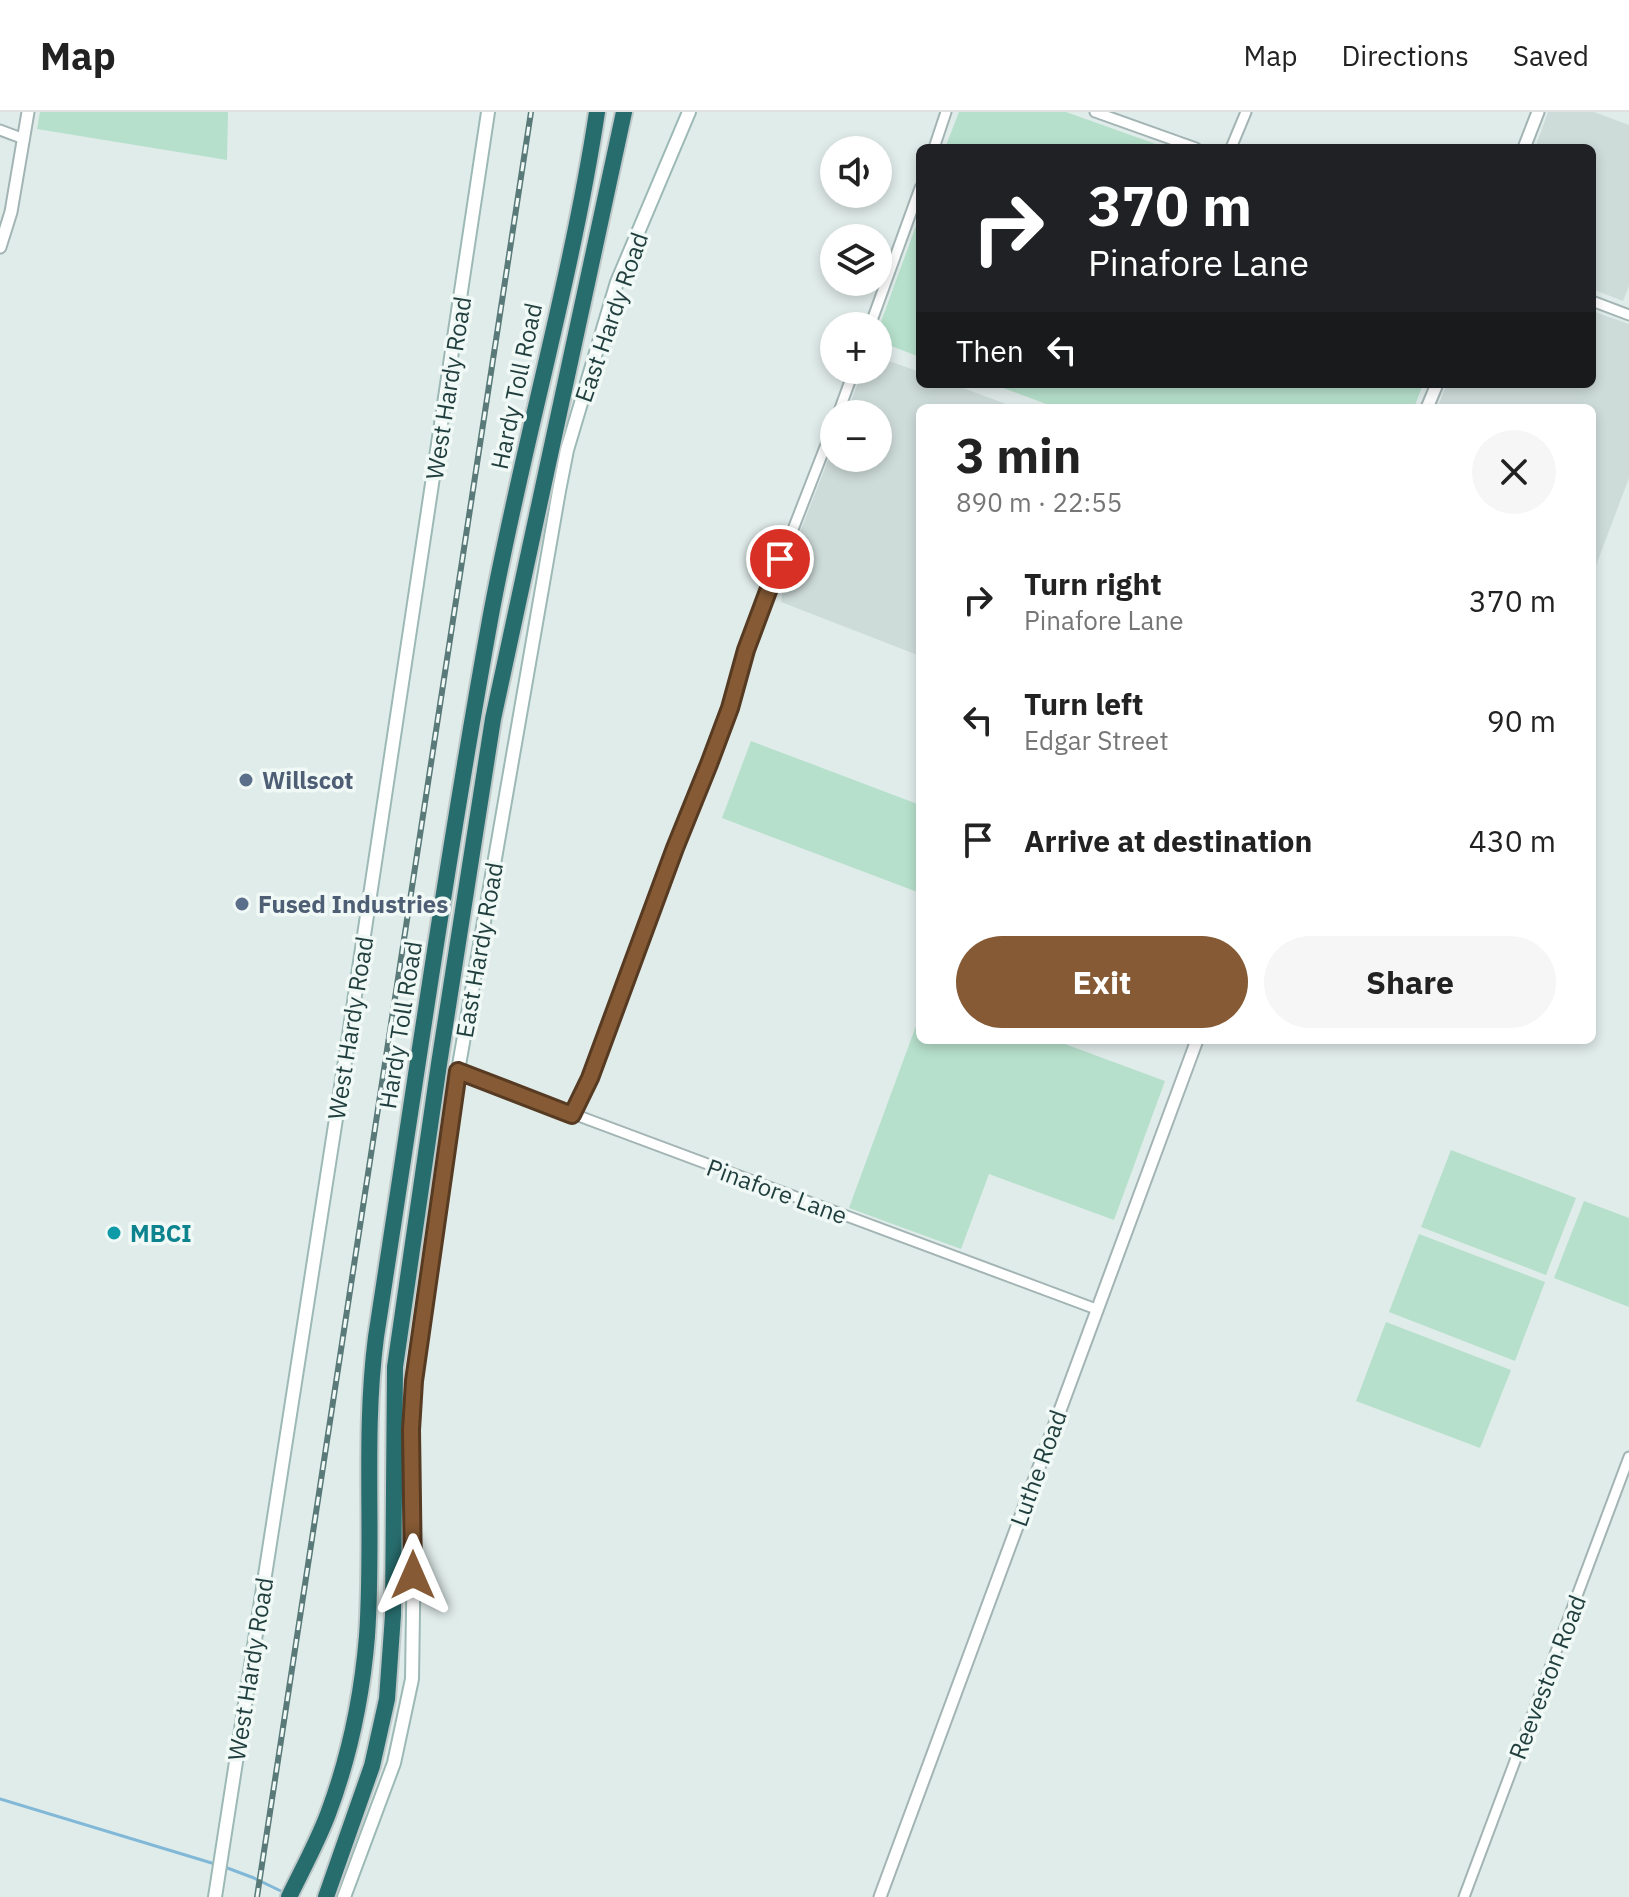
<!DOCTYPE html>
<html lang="en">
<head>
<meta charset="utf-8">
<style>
  body { margin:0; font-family:"IBM Plex Sans",sans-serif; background:#f6f6f6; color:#222; height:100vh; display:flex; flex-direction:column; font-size:30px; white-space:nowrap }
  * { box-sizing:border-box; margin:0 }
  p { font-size:26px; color:#767676 }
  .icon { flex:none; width:44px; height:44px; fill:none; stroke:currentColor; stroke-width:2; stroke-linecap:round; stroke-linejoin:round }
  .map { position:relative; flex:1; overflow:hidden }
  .details { position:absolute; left:916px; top:292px; width:680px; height:640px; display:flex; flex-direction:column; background:#fff; border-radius:12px; box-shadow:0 4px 12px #0003 }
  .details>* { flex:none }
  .top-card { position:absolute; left:916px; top:32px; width:680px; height:244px; border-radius:12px; box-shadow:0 4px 12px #0003; background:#202124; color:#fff; overflow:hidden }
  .fabs { position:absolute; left:820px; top:24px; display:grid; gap:16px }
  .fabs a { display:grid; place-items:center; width:72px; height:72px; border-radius:50%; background:#fff; box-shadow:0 4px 12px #0003; font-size:40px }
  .pin { position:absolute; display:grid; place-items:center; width:68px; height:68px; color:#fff; margin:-34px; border:4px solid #fff; border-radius:50%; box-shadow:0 2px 8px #0007 }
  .me { position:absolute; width:88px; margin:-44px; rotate:0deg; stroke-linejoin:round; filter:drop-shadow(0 0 6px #0008) }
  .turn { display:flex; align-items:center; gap:28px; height:168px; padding:0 40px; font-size:36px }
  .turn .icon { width:104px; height:104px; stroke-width:2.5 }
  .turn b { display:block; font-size:56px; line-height:68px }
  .then { display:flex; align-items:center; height:76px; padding:0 40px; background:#0003; gap:16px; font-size:30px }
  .round { display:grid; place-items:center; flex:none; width:84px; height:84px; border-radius:42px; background:#f6f6f6 }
  .overview { display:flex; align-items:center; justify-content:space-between; height:136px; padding:0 40px }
  h1 { font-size:48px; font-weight:700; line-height:60px }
  .primary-button { display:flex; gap:16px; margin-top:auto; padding:16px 40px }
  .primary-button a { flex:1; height:92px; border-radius:48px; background:#855a34; color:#fff; font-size:32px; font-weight:700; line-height:92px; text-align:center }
  .primary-button a+a { background:#f6f6f6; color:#222 }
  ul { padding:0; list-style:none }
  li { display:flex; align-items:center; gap:24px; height:120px; padding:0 40px }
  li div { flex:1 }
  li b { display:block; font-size:30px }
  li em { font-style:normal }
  header { display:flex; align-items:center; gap:48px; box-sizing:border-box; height:112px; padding:0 40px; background:#fff; border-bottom:2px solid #e0e0e0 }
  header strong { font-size:38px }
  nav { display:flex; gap:44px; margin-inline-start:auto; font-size:28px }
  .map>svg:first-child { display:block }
  .built { fill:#cedcd9 }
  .green { fill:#b6e0cb }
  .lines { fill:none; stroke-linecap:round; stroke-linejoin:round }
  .stream { stroke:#82b8d7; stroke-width:3 }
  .minor-casing { stroke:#a2b4b3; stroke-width:13 }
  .tertiary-casing { stroke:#a2b4b3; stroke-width:15 }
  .secondary-casing { stroke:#9db9b5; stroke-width:16 }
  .motorway-casing { stroke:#c0c9c9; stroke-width:20 }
  .minor { stroke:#fff; stroke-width:9 }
  .tertiary { stroke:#fff; stroke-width:11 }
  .secondary { stroke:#fff; stroke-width:12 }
  .motorway { stroke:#286d6e; stroke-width:16 }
  .rail-casing { stroke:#597a79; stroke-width:6 }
  .rail { stroke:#f1f9f6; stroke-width:3; stroke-dasharray:9; stroke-linecap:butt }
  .route-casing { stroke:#563a22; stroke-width:20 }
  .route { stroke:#855a34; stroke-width:14 }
  .service-dot { fill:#5c6f8a; stroke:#f1f9f6; stroke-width:3 }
  .culture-dot { fill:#0f9aa8; stroke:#f1f9f6; stroke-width:3 }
  .labels { text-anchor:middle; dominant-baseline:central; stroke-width:7; stroke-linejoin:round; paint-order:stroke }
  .street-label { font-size:24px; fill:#1f3e3d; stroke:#f1f9f6 }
  .service-label { font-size:24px; font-weight:bold; fill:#4e5e75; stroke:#f1f9f6; text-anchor:start }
  .culture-label { font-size:24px; font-weight:bold; fill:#0d838f; stroke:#f1f9f6; text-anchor:start }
</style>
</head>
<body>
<header>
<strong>Map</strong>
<nav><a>Map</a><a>Directions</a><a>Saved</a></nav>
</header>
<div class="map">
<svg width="1629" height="1785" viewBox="0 0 1629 1785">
  <rect width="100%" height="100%" fill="#e0ecea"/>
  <g class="built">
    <path d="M1548,0H1594L1629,13V174L1623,189L1592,177V36H1535Z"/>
    <path d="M1592,199L1629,212V366L1592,464V296H1437L1447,272H1592Z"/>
    <path d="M878,245L920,260V272H952L1017,296H920V544L781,490L786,456L834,333V346H878V302H846L863,258H878Z"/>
  </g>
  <g class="green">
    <path d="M40,0H228L227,48L37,17Z"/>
    <path d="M959,0H1066L1167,36H945Z"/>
    <path d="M920,103V245L878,229V218Z"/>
    <path d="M992,272H1423L1414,296H1057Z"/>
    <path d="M751,629L920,693V781L722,706Z"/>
    <path d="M920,903V928H1054L1165,969L1114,1108L989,1062L961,1137L849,1096Z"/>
    <path d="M1451,1038L1576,1086L1546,1163L1421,1115Z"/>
    <path d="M1584,1089L1629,1106V1195L1554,1166Z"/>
    <path d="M1419,1122L1545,1170L1515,1249L1389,1200Z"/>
    <path d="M1386,1210L1511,1258L1480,1336L1356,1289Z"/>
  </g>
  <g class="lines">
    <g class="stream">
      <path d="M0,1687L215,1752"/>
      <path d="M222,1754L254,1766L285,1781"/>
    </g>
    <defs>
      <g id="minor">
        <path d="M1095,0L1196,36"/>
        <path d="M0,18L24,27"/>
        <path d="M934,36L946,0"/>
        <path d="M1231,36L1246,0"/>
        <path d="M1592,189L1629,203"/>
        <path d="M870,214L920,76"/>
        <path d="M838,302L854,258"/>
        <path d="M458,959L1096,1197"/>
        <path d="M572,1003L590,966L675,736L709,652L730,596L746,538L834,312"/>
        <path d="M1464,1785L1629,1345"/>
      </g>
      <g id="tertiary">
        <path d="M1524,36L1538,0"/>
        <path d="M0,135L11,100L28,0"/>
        <path d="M1427,296L1437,272"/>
        <path d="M880,1785L1197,928"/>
      </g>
      <g id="secondary">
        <path d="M215,1785L349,923L488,0"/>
        <path d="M344,1785L394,1651L412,1567L414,1432L411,1318L414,1269L458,959L559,379L567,338L617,170L689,0"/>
      </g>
      <g id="motorway">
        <path d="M289,1785C302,1758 317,1731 328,1702C349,1646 362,1584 367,1524C374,1424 363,1324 376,1225C413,986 447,746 490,508C521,338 571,171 597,0"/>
        <path d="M326,1785L372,1654L387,1587L393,1503L395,1255L439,952L493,607L624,0"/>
      </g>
    </defs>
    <use href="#minor" class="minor-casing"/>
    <use href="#tertiary" class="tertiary-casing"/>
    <use href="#secondary" class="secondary-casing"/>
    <use href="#motorway" class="motorway-casing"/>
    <use href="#minor" class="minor"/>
    <use href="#tertiary" class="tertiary"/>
    <use href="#secondary" class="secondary"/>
    <use href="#motorway" class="motorway"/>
    <defs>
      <path id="rail" d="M257,1785L531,0"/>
    </defs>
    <use href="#rail" class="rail-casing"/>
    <use href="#rail" class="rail"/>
  </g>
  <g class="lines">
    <defs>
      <path id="route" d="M413,1463L411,1318L414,1269L458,959L572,1003L590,966L675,736L709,652L730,596L746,538L780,447"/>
    </defs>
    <use href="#route" class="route-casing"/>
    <use href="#route" class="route"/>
  </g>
  <g class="service-dot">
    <circle cx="246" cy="668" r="8"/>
    <circle cx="242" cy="792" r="8"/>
  </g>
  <circle class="culture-dot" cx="114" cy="1121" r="8"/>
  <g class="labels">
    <g class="street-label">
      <text transform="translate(611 205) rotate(-71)">East Hardy Road</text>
      <text transform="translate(516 274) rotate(-78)">Hardy Toll Road</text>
      <text transform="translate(448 276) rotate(-81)">West Hardy Road</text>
      <text transform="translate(479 838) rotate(-80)">East Hardy Road</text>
      <text transform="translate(400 913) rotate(-81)">Hardy Toll Road</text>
      <text transform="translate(350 916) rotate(-81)">West Hardy Road</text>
      <text transform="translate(777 1079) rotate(20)">Pinafore Lane</text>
      <text transform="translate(1038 1356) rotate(-70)">Luthe Road</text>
      <text transform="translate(250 1557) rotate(-81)">West Hardy Road</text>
      <text transform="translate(1547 1565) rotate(-69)">Reeveston Road</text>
    </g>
    <g class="service-label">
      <text x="262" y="668">Willscot</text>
      <text x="258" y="792">Fused Industries</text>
    </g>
    <g class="culture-label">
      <text x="130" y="1121">MBCI</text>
    </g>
  </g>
</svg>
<div class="fabs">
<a><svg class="icon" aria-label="sound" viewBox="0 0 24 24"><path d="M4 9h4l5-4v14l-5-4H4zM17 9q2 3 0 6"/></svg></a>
<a><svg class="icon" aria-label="layers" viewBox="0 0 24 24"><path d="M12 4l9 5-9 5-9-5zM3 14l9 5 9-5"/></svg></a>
<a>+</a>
<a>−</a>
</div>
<div class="pin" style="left:780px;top:447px;background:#d93025"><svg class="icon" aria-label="arrive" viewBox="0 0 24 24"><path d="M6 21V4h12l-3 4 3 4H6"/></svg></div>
<svg class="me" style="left:413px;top:1463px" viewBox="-20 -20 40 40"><path d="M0-17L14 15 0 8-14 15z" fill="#855a34" stroke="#fff" stroke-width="4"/></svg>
<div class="top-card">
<div class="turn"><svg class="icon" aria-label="right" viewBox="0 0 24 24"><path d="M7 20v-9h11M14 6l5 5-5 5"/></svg><div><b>370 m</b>Pinafore Lane</div></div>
<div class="then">Then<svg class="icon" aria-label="left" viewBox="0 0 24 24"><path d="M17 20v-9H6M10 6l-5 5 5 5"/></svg></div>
</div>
<section class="details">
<div class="overview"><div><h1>3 min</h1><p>890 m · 22:55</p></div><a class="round"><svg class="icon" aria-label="close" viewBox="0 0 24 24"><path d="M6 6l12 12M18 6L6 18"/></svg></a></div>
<ul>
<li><svg class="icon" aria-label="right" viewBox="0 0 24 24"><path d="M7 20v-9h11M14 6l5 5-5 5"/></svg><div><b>Turn right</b><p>Pinafore Lane</p></div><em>370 m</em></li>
<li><svg class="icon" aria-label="left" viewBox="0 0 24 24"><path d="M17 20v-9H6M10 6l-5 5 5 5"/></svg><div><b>Turn left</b><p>Edgar Street</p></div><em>90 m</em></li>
<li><svg class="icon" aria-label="arrive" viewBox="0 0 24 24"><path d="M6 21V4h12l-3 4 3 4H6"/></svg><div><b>Arrive at destination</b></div><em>430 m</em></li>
</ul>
<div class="primary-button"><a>Exit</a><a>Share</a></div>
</section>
</div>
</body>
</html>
